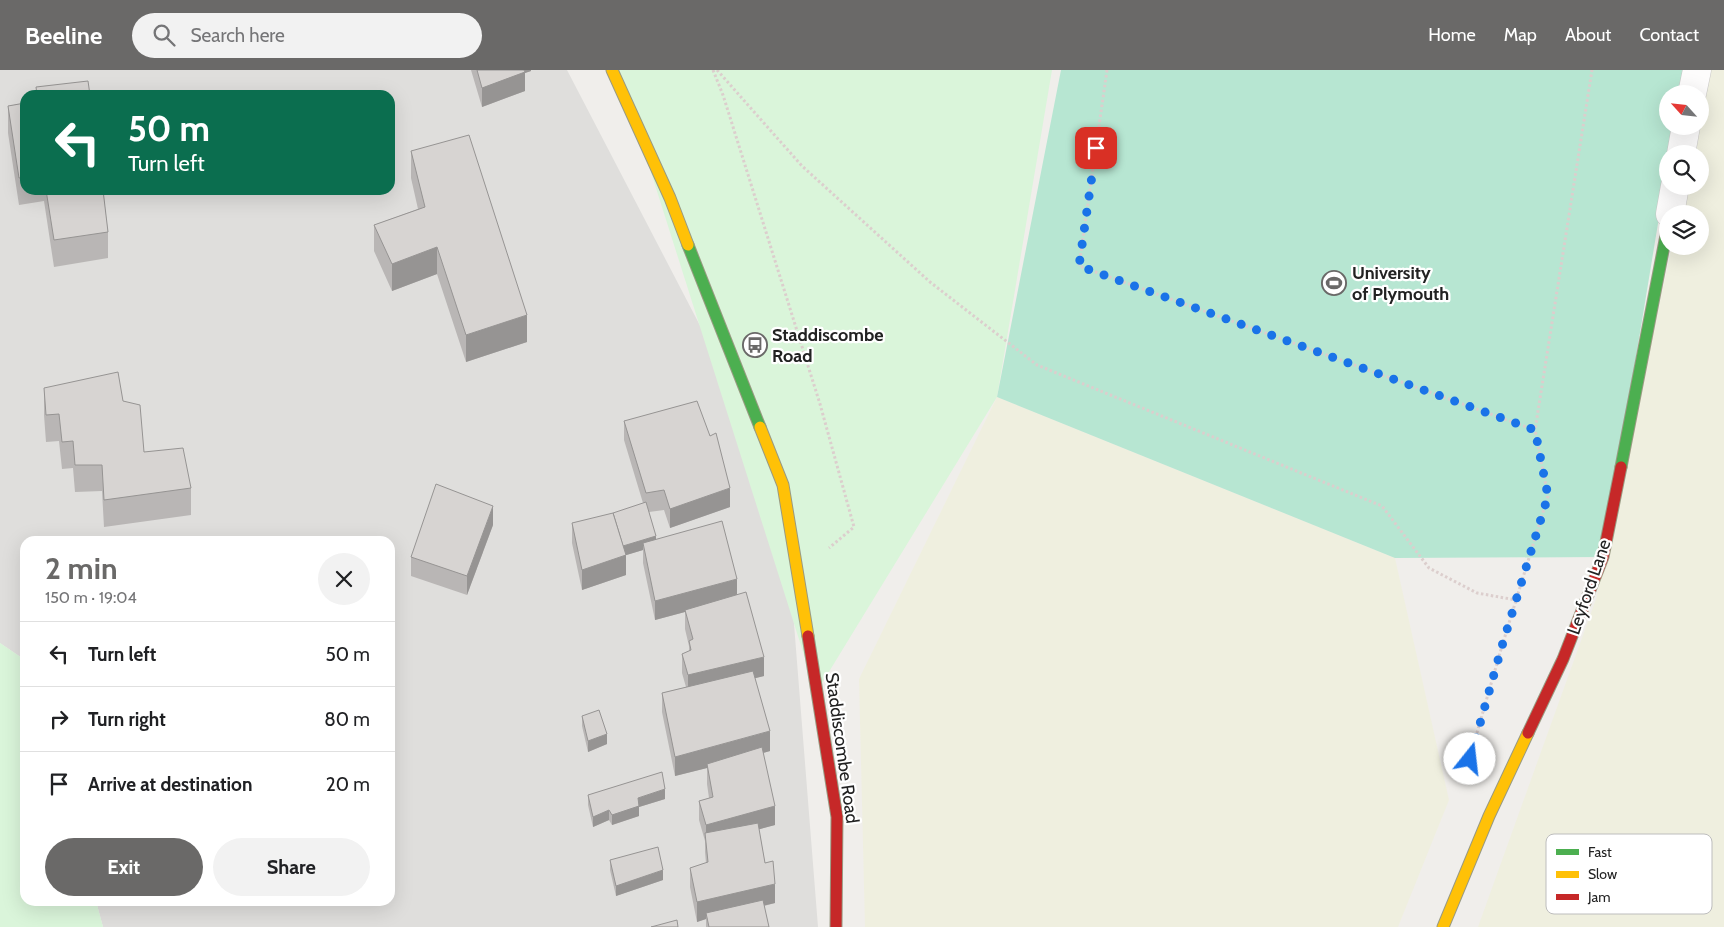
<!DOCTYPE html>
<html lang="en">
<head>
<meta charset="utf-8">
<style>
  body { margin:0; font-family:Cabin,sans-serif; background:#f2f2f2; color:#202124; height:100vh; display:flex; flex-direction:column; font-size:19px; white-space:nowrap }
  * { box-sizing:border-box; margin:0 }
  p { font-size:16px; color:#757577 }
  .icon { flex:none; width:28px; height:28px; fill:none; stroke:currentColor; stroke-width:2; stroke-linecap:round; stroke-linejoin:round }
  .map { position:relative; flex:1; overflow:hidden }
  .drawer { position:absolute; left:20px; top:466px; width:375px; height:370px; display:flex; flex-direction:column; background:#fff; border-radius:15px; box-shadow:0 5px 20px #0002 }
  .drawer>* { flex:none }
  .top-card { position:absolute; left:20px; top:20px; width:375px; height:105px; border-radius:15px; box-shadow:0 5px 20px #0002; background:#0b6e4f; color:#fff; overflow:hidden }
  .needle { width:32px; rotate:297deg }
  .fabs { position:absolute; left:1659px; top:15px; display:grid; gap:10px }
  .fabs a { display:grid; place-items:center; width:50px; height:50px; border-radius:50%; background:#fff; box-shadow:0 5px 20px #0002; font-size:25px }
  .pin { position:absolute; display:grid; place-items:center; width:42px; height:42px; color:#fff; margin:-21px; border-radius:10px; box-shadow:0 2px 8px #0006 }
  .me { position:absolute; width:55px; margin:-28px; rotate:16deg; stroke-linejoin:round; filter:drop-shadow(0 0 4px #0008) }
  .turn { display:flex; align-items:center; gap:18px; height:105px; padding:0 25px; font-size:22px }
  .turn .icon { width:65px; height:65px; stroke-width:2.5 }
  .turn b { display:block; font-size:35px; line-height:42px }
  .round { display:grid; place-items:center; flex:none; width:52px; height:52px; border-radius:26px; background:#f2f2f2 }
  .head { display:flex; align-items:center; justify-content:space-between; height:85px; padding:0 25px }
  h1 { font-size:30px; font-weight:800; line-height:38px; color:#6a6968 }
  .primary-button { display:flex; gap:10px; margin-top:auto; padding:10px 25px }
  .primary-button a { flex:1; height:58px; border-radius:30px; background:#6a6968; color:#fff; font-size:20px; font-weight:800; line-height:58px; text-align:center }
  .primary-button a+a { background:#f2f2f2; color:#202124 }
  ul { padding:0; list-style:none }
  li { display:flex; align-items:center; gap:15px; height:65px; padding:0 25px; border-top:1px solid #e0e0e0 }
  li div { flex:1 }
  li b { display:block; font-size:19px }
  li em { font-style:normal }
  header { display:flex; align-items:center; gap:30px; box-sizing:border-box; height:70px; padding:0 25px; background:#6a6968; color:#fff }
  header strong { font-size:24px }
  nav { display:flex; gap:28px; margin-inline-start:auto; font-size:18px }
  .search { width:350px; height:45px; background:#f2f2f2; display:flex; align-items:center; gap:12px; box-sizing:border-box; padding:0 18px; border-radius:28px; color:#757577; font-size:19px }
  .map>svg:first-child { display:block }
  .residential { fill:#dfdedc; fill-rule:evenodd }
  .farmland { fill:#efefdf }
  .park { fill:#daf5da }
  .pitch { fill:#b7e6d2 }
  .lines { fill:none; stroke-linecap:round; stroke-linejoin:round }
  .street-casing { stroke:#c9c8c7; stroke-width:29 }
  .fast-casing { stroke:#999a82; stroke-width:13 }
  .slow-casing { stroke:#999a82; stroke-width:13 }
  .jam-casing { stroke:#999a82; stroke-width:13 }
  .path { stroke:#dccecd; stroke-width:3; stroke-dasharray:2.5 2.5; stroke-linecap:butt }
  .street { stroke:#fdfcfc; stroke-width:28 }
  .fast { stroke:#4caf50; stroke-width:11 }
  .slow { stroke:#ffc107; stroke-width:11 }
  .jam { stroke:#c62828; stroke-width:11 }
  .wall { fill:#b9b6b5 }
  .shaded-wall { fill:#969493 }
  .building { fill:#d7d4d2; stroke:#969493 }
  .route { stroke:#1a73e8; stroke-width:9; stroke-dasharray:0 16.2 }
  .labels { text-anchor:middle; dominant-baseline:central; stroke-width:4.5; stroke-linejoin:round; paint-order:stroke }
  .poi-label { font-size:18px; font-weight:bold; fill:#222; stroke:#fff; text-anchor:start }
  .street-label { font-size:18px; fill:#222; stroke:#fff }
  .key { fill:#fff; stroke:#bdbdbd; stroke-width:1 }
  .key-label { font-size:14px; fill:#222 }
</style>
</head>
<body>
<header>
<strong>Beeline</strong>
<div class="search"><svg class="icon" aria-label="search" viewBox="0 0 24 24"><circle cx="10" cy="10" r="6"/><path d="M15 15l6 6"/></svg>Search here</div>
<nav><a>Home</a><a>Map</a><a>About</a><a>Contact</a></nav>
</header>
<div class="map">
<svg width="1724" height="857" viewBox="0 0 1724 857">
  <rect width="100%" height="100%" fill="#f0eeeb"/>
  <path class="residential" d="M0,0H567L783,415L818,857H103L96,831H390V471H25V590L0,573ZM25,25H390V120H25Z"/>
  <g class="farmland">
    <path d="M1703,0H1724V857H1478L1596,529L1672,176H1700V144H1678L1683,116H1700V84H1689L1694,56H1700V24Z"/>
    <path d="M997,327L1395,488L1449,730L1398,857H865L859,609Z"/>
  </g>
  <g class="park">
    <path d="M617,0H1052L997,327L816,623L630,36Z"/>
    <path d="M0,573L25,590V831H96L103,857H0Z"/>
  </g>
  <path class="pitch" d="M1061,0H1684L1680,24H1668V56H1675L1670,84H1668L1667,99L1603,487L1395,488L997,327Z"/>
  <g class="lines">
    <defs>
      <g id="street">
        <path d="M1692,24L1697,0"/>
        <path d="M1681,84L1686,56"/>
        <path d="M1670,144L1675,116"/>
      </g>
      <g id="fast">
        <path d="M688,175L760,357"/>
        <path d="M1621,397L1668,155"/>
      </g>
      <g id="slow">
        <path d="M612,0L670,128L688,175"/>
        <path d="M760,357L783,415L808,566"/>
        <path d="M1443,857L1489,746L1528,663"/>
      </g>
      <g id="jam">
        <path d="M808,566L837,747L836,857"/>
        <path d="M1528,663L1563,589L1603,487L1621,397"/>
      </g>
    </defs>
    <use href="#street" class="street-casing"/>
    <use href="#fast" class="fast-casing"/>
    <use href="#slow" class="slow-casing"/>
    <use href="#jam" class="jam-casing"/>
    <g class="path">
      <path d="M713,0L723,25L820,334L854,457L829,478"/>
      <path d="M717,0L802,96L930,212L1037,295L1382,436L1429,498L1477,523L1516,530"/>
      <path d="M1107,0L1079,196L1535,360L1592,0"/>
      <path d="M1463,711L1502,576L1548,426L1535,360"/>
    </g>
    <use href="#street" class="street"/>
    <use href="#fast" class="fast"/>
    <use href="#slow" class="slow"/>
    <use href="#jam" class="jam"/>
  </g>
  <g class="wall">
    <path d="M471,0H531V1L525,3V21L482,37Z"/>
    <path d="M25,33V120H103L108,162V188L54,197L44,131L19,135L8,63V36Z"/>
    <path d="M411,81L527,272L466,292L437,204L392,221L374,181V155L418,139L411,108Z"/>
    <path d="M44,318L123,331L144,382L191,418V445L104,457L102,421L75,422L73,398L62,399L59,371L46,372L44,345Z"/>
    <path d="M624,351L730,437L670,458L664,440L649,442L656,470L737,525L764,606L755,608L770,681L763,683L775,755L759,759L765,793L775,833L764,836L769,857H706V849L697,852L690,817V798L706,793L705,782V771L699,750V731L709,728L707,714V698L675,706L662,642V623L686,617L682,603V584L689,581V576L685,559V542L655,550L643,493V480L626,485V505L582,520L572,473V453L613,444L643,433L624,370Z"/>
    <path d="M493,455L467,525L411,506V487Z"/>
    <path d="M582,646L607,674L588,682L582,656Z"/>
    <path d="M588,725L665,729L639,737V746L612,755L609,750L593,757L588,735Z"/>
    <path d="M610,790L663,810L616,826L610,800Z"/>
  </g>
  <g class="shaded-wall">
    <path d="M520,0H531V1L525,3V21L482,37V18Z"/>
    <path d="M437,177V204L392,221V194Z"/>
    <path d="M527,245V272L466,292V265Z"/>
    <path d="M730,418V437L670,458V439Z"/>
    <path d="M493,436V455L467,525V506Z"/>
    <path d="M656,466V476L643,473V480L620,487V477Z"/>
    <path d="M626,485V505L582,520V500Z"/>
    <path d="M737,509V528L655,550V531Z"/>
    <path d="M764,587V606L688,625V605Z"/>
    <path d="M770,661V681L707,698V694V698L675,706V687Z"/>
    <path d="M607,664V674L588,682V671Z"/>
    <path d="M665,719V729L639,737V746L612,755V745L638,728Z"/>
    <path d="M775,736V755L706,774V755Z"/>
    <path d="M609,740V750L593,757V747Z"/>
    <path d="M663,800V810L616,826V816Z"/>
    <path d="M775,814V833L707,849L706,843V849L697,852V832Z"/>
  </g>
  <g class="building">
    <path d="M477,0H524L525,2L482,18Z"/>
    <path d="M88,11L90,25H37L36,17Z"/>
    <path d="M25,33V107L19,108L8,36Z"/>
    <path d="M469,65L527,245L466,265L437,177L392,194L374,155L425,137L411,81Z"/>
    <path d="M46,120H103L108,162L54,170Z"/>
    <path d="M118,302L123,331L140,335L144,382L183,378L191,418L104,430L102,395H75L73,371L62,372L59,344L46,345L44,318Z"/>
    <path d="M697,331L710,366L716,363L730,418L670,439L664,420L646,423L624,351Z"/>
    <path d="M436,414L493,436L467,506L411,487Z"/>
    <path d="M646,432L656,466L623,476L613,443Z"/>
    <path d="M613,443L626,485L582,500L572,453Z"/>
    <path d="M722,451L737,509L655,531L643,473Z"/>
    <path d="M746,522L764,587L688,605L682,584L691,580L689,571L693,569L685,540Z"/>
    <path d="M753,601L770,661L675,687L662,623Z"/>
    <path d="M599,640L607,664L588,671L582,646Z"/>
    <path d="M762,677L775,736L706,755L699,731L713,727L707,694Z"/>
    <path d="M662,702L665,719L638,728L639,736L612,745L609,740L593,747L588,725Z"/>
    <path d="M758,753L765,793L773,791L775,814L697,832L690,798L708,792L705,763Z"/>
    <path d="M658,777L663,800L616,816L610,790Z"/>
    <path d="M763,830L769,857H709L706,843Z"/>
    <path d="M677,850L678,857H651Z"/>
  </g>
  <g class="lines">
    <path class="route" d="M1096,78L1079,196L1535,360L1548,426L1502,576L1470,689"/>
  </g>
  <defs>
    <symbol id="stadium-ring" viewBox="-11 -11 22 22"><circle r="9.5" fill="#fff" stroke="#6a6968" stroke-width="1.5"/><path d="M0-5a6.5 5 0 1 0 0 10a6.5 5 0 1 0 0-10ZM-3.5-1.8h7v3.6h-7Z" fill="#6a6968"/></symbol>
    <symbol id="bus-ring" viewBox="-11 -11 22 22"><circle r="9.5" fill="#fff" stroke="#6a6968" stroke-width="1.5"/><path d="M-5-6H5V4H4V6H2V4H-2V6H-4V4H-5ZM-3.5-4V0h7V-4ZM-3.5 1.2v1.5H-2V1.2ZM2 1.2v1.5H3.5V1.2Z" fill="#6a6968"/></symbol>
  </defs>
  <g fill-rule="evenodd">
    <use href="#stadium-ring" x="1320" y="199" width="28" height="28"/>
    <use href="#bus-ring" x="741" y="261" width="28" height="28"/>
  </g>
  <g class="labels">
    <g class="poi-label">
      <text x="1352" y="203">University<tspan x="1352" dy="21">of Plymouth</tspan></text>
      <text x="772" y="265">Staddiscombe<tspan x="772" dy="21">Road</tspan></text>
    </g>
    <g class="street-label">
      <text transform="translate(1589 517) rotate(-71)">Leyford Lane</text>
      <text transform="translate(842 678) rotate(82)">Staddiscombe Road</text>
    </g>
  </g>
  <rect x="1546" y="764" width="166" height="80" rx="8" class="key"/>
  <rect x="1556" y="779" width="23" height="6" fill="#4caf50"/>
  <rect x="1556" y="801" width="23" height="7" fill="#ffc107"/>
  <rect x="1556" y="824" width="23" height="6" fill="#c62828"/>
  <g class="key-label">
    <text x="1588" y="787">Fast</text>
    <text x="1588" y="809">Slow</text>
    <text x="1588" y="832">Jam</text>
  </g>
</svg>
<div class="fabs">
<a><svg class="needle" viewBox="-14 -14 28 28"><path d="M0-13l5 13h-10z" fill="#e53935"/><path d="M0 13l5-13h-10z" fill="#757577"/></svg></a>
<a><svg class="icon" aria-label="search" viewBox="0 0 24 24"><circle cx="10" cy="10" r="6"/><path d="M15 15l6 6"/></svg></a>
<a><svg class="icon" aria-label="layers" viewBox="0 0 24 24"><path d="M12 4l9 5-9 5-9-5zM3 14l9 5 9-5"/></svg></a>
</div>
<div class="pin" style="left:1096px;top:78px;background:#d93025"><svg class="icon" aria-label="arrive" viewBox="0 0 24 24"><path d="M6 21V4h12l-3 4 3 4H6"/></svg></div>
<svg class="me" style="left:1470px;top:689px" viewBox="-20 -20 40 40"><circle r="19" fill="#fff"/><path d="M0-13L10 11 0 6-10 11z" fill="#1a73e8"/></svg>
<div class="top-card">
<div class="turn"><svg class="icon" aria-label="left" viewBox="0 0 24 24"><path d="M17 20v-9H6M10 6l-5 5 5 5"/></svg><div><b>50 m</b>Turn left</div></div>
</div>
<section class="drawer">
<div class="head"><div><h1>2 min</h1><p>150 m · 19:04</p></div><a class="round"><svg class="icon" aria-label="close" viewBox="0 0 24 24"><path d="M6 6l12 12M18 6L6 18"/></svg></a></div>
<ul>
<li><svg class="icon" aria-label="left" viewBox="0 0 24 24"><path d="M17 20v-9H6M10 6l-5 5 5 5"/></svg><div><b>Turn left</b></div><em>50 m</em></li>
<li><svg class="icon" aria-label="right" viewBox="0 0 24 24"><path d="M7 20v-9h11M14 6l5 5-5 5"/></svg><div><b>Turn right</b></div><em>80 m</em></li>
<li><svg class="icon" aria-label="arrive" viewBox="0 0 24 24"><path d="M6 21V4h12l-3 4 3 4H6"/></svg><div><b>Arrive at destination</b></div><em>20 m</em></li>
</ul>
<div class="primary-button"><a>Exit</a><a>Share</a></div>
</section>
</div>
</body>
</html>
